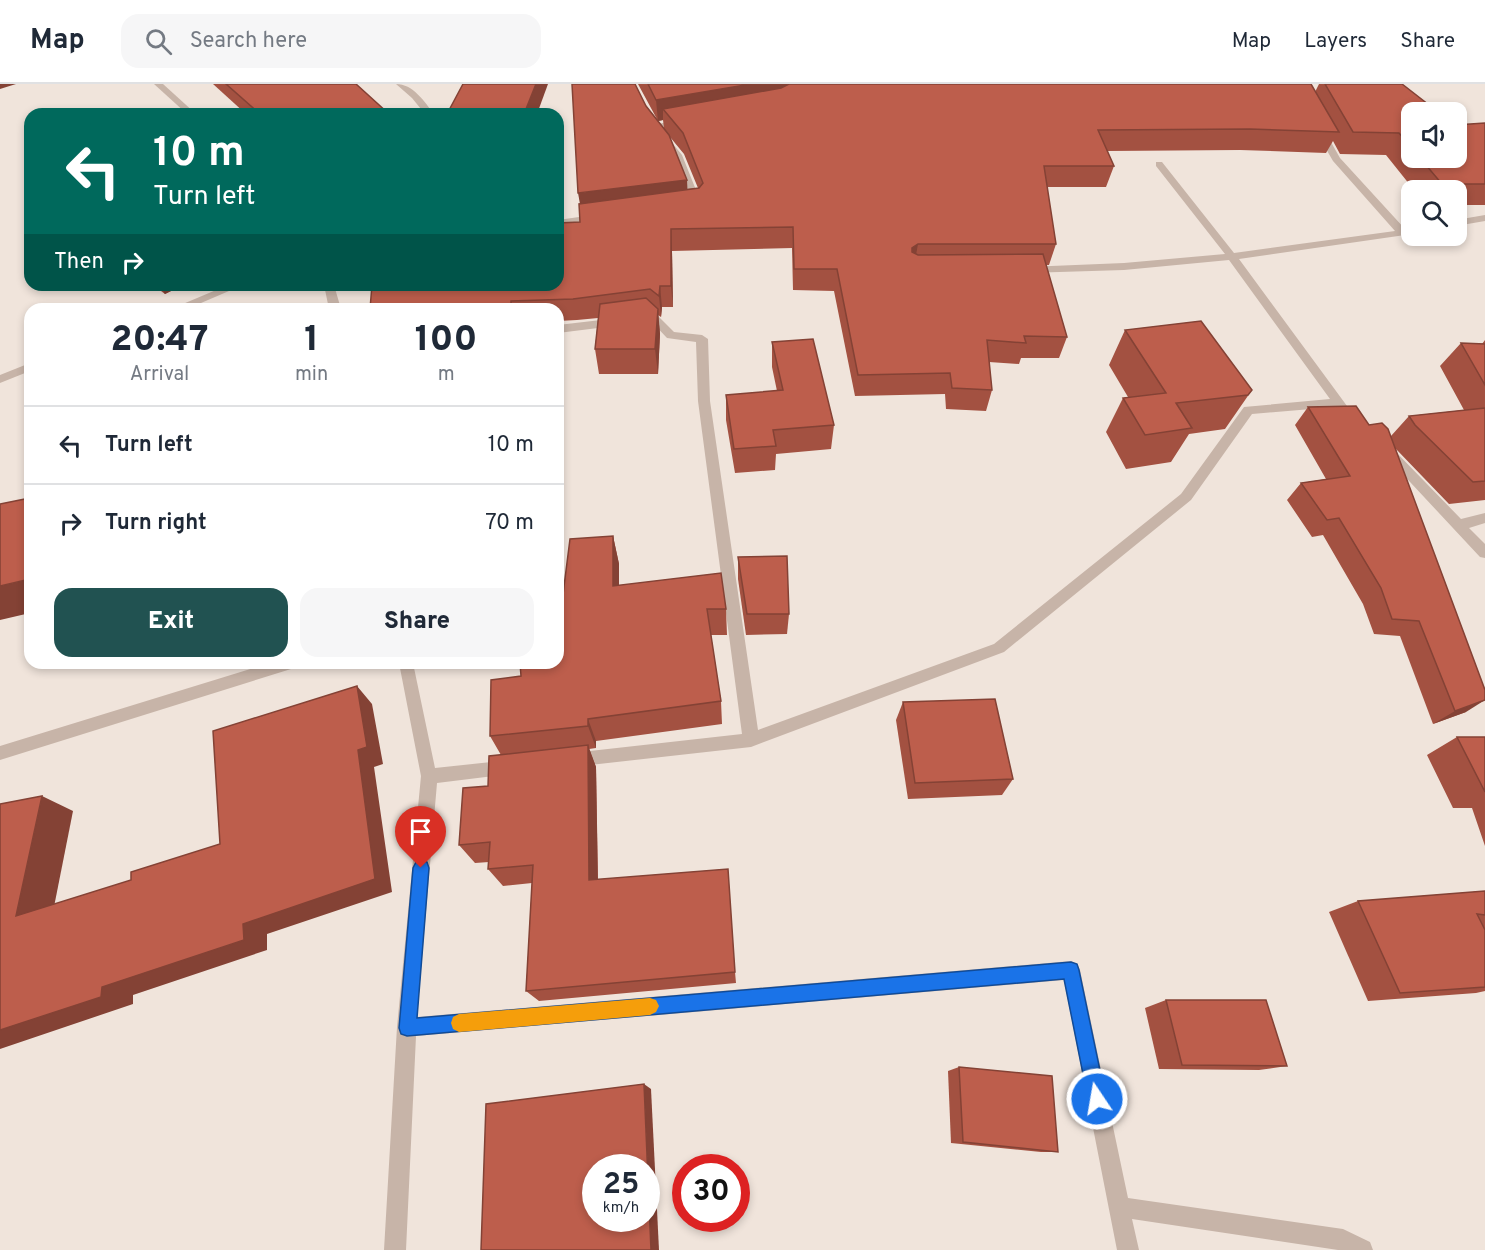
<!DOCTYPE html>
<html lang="en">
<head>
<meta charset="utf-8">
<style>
  body { margin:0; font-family:Overpass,sans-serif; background:#f6f6f7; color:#1f2937; height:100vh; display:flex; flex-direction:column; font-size:22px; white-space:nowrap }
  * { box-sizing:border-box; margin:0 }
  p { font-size:20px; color:#747a83 }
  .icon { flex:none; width:33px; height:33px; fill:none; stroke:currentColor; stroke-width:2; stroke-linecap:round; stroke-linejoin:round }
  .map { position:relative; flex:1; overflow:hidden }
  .panel { position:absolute; left:24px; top:219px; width:540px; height:366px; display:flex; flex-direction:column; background:#fff; border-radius:18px; box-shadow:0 3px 9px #0003 }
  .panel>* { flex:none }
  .hud { position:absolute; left:24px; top:24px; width:540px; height:183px; border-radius:18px; box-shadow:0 3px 9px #0003; background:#00695c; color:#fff; overflow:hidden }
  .fabs { position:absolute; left:1401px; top:18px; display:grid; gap:12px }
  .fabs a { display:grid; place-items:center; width:66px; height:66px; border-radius:12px; background:#fff; box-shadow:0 3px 9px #0003; font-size:30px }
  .speed { position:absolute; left:582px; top:1070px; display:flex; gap:12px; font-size:30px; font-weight:700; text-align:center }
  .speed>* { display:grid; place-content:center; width:78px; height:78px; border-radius:50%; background:#fff; box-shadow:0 3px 9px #0003; line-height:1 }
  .speed small { font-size:15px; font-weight:400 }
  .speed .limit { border:9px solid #d22; background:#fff; color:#111 }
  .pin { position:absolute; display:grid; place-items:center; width:51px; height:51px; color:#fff; margin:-62px -26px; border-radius:50% 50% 50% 0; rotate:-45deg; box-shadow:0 0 6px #0007 }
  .pin .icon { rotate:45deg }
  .me { position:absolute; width:66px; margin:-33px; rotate:348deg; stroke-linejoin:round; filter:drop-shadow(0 0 4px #0008) }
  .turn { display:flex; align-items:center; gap:21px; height:126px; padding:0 30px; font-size:27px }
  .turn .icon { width:78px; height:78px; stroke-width:2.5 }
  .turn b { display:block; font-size:42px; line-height:51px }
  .then { display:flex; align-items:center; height:57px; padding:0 30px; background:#0003; gap:12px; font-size:22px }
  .eta { display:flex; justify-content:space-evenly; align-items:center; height:102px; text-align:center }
  .eta b { font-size:36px; font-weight:800; line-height:42px }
  .cta { display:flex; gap:12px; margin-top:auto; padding:12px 30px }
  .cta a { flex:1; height:69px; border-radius:18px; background:#215251; color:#fff; font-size:24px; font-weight:800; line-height:69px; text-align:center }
  .cta a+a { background:#f6f6f7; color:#1f2937 }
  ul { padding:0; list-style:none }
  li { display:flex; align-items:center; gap:18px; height:78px; padding:0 30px; border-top:2px solid #e0e1e3 }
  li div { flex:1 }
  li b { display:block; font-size:22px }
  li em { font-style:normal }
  header { display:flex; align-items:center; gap:36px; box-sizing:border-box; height:84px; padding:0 30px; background:#fff; border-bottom:2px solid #e0e1e3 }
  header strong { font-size:28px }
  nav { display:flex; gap:33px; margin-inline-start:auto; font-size:21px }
  .search { width:420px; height:54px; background:#f6f6f7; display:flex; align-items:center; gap:15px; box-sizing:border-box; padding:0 21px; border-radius:18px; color:#747a83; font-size:22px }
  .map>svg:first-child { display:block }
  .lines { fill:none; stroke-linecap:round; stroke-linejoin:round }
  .minor { fill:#c7b4a8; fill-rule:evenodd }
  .wall { fill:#a35141; fill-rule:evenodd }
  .shaded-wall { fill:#844235 }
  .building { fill:#bd5e4c; stroke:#844235; stroke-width:1.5; fill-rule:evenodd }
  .route { fill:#1a73e8; stroke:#114b97; stroke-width:1.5 }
  .slow { fill:#f59e0b }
</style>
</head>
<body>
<header>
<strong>Map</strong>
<div class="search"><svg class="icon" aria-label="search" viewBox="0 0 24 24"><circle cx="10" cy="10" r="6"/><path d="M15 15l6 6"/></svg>Search here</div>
<nav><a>Map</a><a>Layers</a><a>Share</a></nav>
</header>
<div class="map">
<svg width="1485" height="1166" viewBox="0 0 1485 1166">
  <rect width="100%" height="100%" fill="#f0e4db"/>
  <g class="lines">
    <g class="minor">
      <path d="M154,0H163L196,30H187Z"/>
      <path d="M396,0C413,0 424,17 434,30H425L412,14Z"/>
      <path d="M684,34L688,37L687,39L660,44L682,71L702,121L697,124L690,121L691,119L673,71L650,42Z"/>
      <path d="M1317,44H1323L1340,74L1405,145L1412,144V150L1239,175L1347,322V328H1339L1335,323L1252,330L1191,416L1004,568L751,663L572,683L566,681L564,676L566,671L572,669L742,650L698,317L696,258L667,254L651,237H637V233L657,231L674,248L702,251L708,255L710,317L758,646L994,560L1181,410L1244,323L1330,315L1229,176L1124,186L1027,189L1022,186L1027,183L1124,179L1225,170L1156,82V78H1162L1234,169L1395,147L1333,77L1315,46Z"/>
      <path d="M600,130L604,131V135L558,142V136Z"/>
      <path d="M1485,131V137L1456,142V136Z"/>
      <path d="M228,201H243L187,225H171Z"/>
      <path d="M324,201H334L341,225H329Z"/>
      <path d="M618,234L624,238L622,241L558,249V241Z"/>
      <path d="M30,279V287L0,299V291Z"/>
      <path d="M1387,361L1391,363L1461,435L1485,429V439L1469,444L1485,460V474L1480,473L1383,369L1381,366L1383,363Z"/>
      <path d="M270,579H298L296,584L291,585L0,676V662Z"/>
      <path d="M399,579H413L435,684L510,676L516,678L518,683L516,688L510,690L437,699L417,933L1071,877L1077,880L1080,886L1128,1114L1343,1145L1370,1158L1373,1166H1338L1132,1135L1139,1166H1117L1064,896L416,952L406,1166H384L397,943L421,692Z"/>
    </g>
  </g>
  <g class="wall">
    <path d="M213,0H356L389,30H246Z"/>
    <path d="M638,0H1311L1315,8L1319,0H1402L1412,28V74H1456L1485,39V121H1456V106H1414L1386,71L1340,70L1333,57L1326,69L1240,66L1107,67L1114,82L1106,103H1047L1056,160L1049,181H1046L1067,253L1059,274H1021L1019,280L989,278L992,306L986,327L946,325L945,310L855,312L834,207L793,206L792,164L672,167L673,223H662L661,233L658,231L660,250L658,290H599L595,265L598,234L577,236L558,237V225H370L580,138V119L646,22L664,44L663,36L658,37ZM670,53L684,70L698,104L687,105Z"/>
    <path d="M153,201H183L165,210Z"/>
    <path d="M1125,246L1252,306L1225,345L1189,350L1171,378L1126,385L1106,348L1123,314L1128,313L1109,281Z"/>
    <path d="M1485,256V416L1449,420L1396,365L1466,628L1433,640L1400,552L1374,550L1363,520L1323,451L1312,453L1287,416L1301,399L1326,395L1295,341L1308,323L1369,341L1391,352L1409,332L1464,326L1440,282L1461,259L1482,260Z"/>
    <path d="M772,258L834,341L831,365L776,370L775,386L735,389L726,336V311L777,307L772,283Z"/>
    <path d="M613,452L619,480V501L726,525L727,551H711L721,617L722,640L596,657V664L589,665L596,683L598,795L735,888L736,899L539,917L526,907L532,799L503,802L488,785L489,778L475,779L459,761L488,702L501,671L490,652L521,592L558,579Z"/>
    <path d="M738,473L789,530L787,550L746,551L738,495Z"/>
    <path d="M903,618L1013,695L1002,711L908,715L896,636Z"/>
    <path d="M1457,653H1485V762L1472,724H1453L1427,671Z"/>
    <path d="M1485,807V907L1476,909L1368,917L1329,828L1358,817Z"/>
    <path d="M1166,916L1287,982L1259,986L1159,985L1145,924Z"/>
    <path d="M959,983L1058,1068H1041L951,1059L948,987Z"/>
  </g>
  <g class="shaded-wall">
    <path d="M0,0H16L0,5Z"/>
    <path d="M536,0H548L537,30H524Z"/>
    <path d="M751,0H808L663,25V36L658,37L656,16Z"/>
    <path d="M281,25L283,30H264Z"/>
    <path d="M687,96L688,117L582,131L578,109Z"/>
    <path d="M671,145L672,167L673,223L671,202Z"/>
    <path d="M918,160L914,182L912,164Z"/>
    <path d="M159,201H183L165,210Z"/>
    <path d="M660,202L662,223L661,233L659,212Z"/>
    <path d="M658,225L660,250L658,290L655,265Z"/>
    <path d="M613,452L619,480V529L613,502Z"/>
    <path d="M30,495V529L0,536V502Z"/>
    <path d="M357,602L372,620L383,680L374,683L392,808L267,850V866L133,911V920L0,965V946L243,840L358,666Z"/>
    <path d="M1485,616L1466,628L1433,640L1455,627Z"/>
    <path d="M588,635L596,657V664L588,642Z"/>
    <path d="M588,661L596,683L598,812L589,796Z"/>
    <path d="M42,712L73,727L50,843L16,832Z"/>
    <path d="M644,1000L651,1005L659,1166H651Z"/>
  </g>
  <g class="building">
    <path d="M226,0H356L389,30H297L295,28L287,30L281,25L264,30H260Z"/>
    <path d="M463,0H536L524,30H447Z"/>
    <path d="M572,0H635L646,22L669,51L687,96L578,109Z"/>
    <path d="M648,0H751L656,16Z"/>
    <path d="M789,0H1311L1339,48L1250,45L1098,46L1114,82H1044L1056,160H918L912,164V168L918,171L1043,170L1067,253L1024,252L1026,259L987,256L992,306L952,304L950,289L858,291L837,185H794L793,143L671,145V202H660L659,212L650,205L573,215L511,217V225H370L372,201H558V139L580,138L579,120L699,104L703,99L683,49L663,25L781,4Z"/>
    <path d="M1325,0H1402L1438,28H1412V64L1399,49L1353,48Z"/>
    <path d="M1485,39V100H1442L1420,74H1456V41Z"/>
    <path d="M646,214L658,225L655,265H595L600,220Z"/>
    <path d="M1201,237L1252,306L1248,311L1176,319L1192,344L1145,351L1123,314L1166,309L1125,246Z"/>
    <path d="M813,255L834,341L773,346L776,362L734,365L726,311L783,306L772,258Z"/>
    <path d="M1461,259L1485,260V301Z"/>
    <path d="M1356,322L1369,341L1382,339L1388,345L1485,606V616L1455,627L1419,537L1392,535L1381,504L1339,434L1327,436L1301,399L1350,392L1308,323Z"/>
    <path d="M1485,324V397L1473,398L1415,341L1409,332Z"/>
    <path d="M30,414V495L0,502V420Z"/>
    <path d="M613,452V502L721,489L726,525H707L721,617L588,635V642L490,652L491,596L521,592L520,579H558V550L570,455Z"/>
    <path d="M787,472L789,530H747L738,473Z"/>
    <path d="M357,602L367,663L358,666L375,795L243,840L244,856L102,903L101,913L0,946V720L42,712L16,832L131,796V788L220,760L213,647Z"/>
    <path d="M995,615L1013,695L915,699L903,618Z"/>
    <path d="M1457,653H1485V708Z"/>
    <path d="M588,661L589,796L728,785L735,888L526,907L533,781L488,785L490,758L459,761L463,704L488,702L489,672Z"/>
    <path d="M1485,807V831L1477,830L1485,846V903L1400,909L1358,817Z"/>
    <path d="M1166,916H1266L1287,982L1182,981Z"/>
    <path d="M959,983L1052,992L1058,1068L963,1058Z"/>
    <path d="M644,1000L651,1166H481L486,1020ZM596,1083H646V1134H596Z"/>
  </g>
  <path class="route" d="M421,776L427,778L429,784L417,934L1071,878L1077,880L1079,886L1106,1015L1104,1021L1097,1024L1091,1021L1088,1015L1064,895L407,952L401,950L399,944L413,784L416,778Z"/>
  <path class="slow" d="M650,914L656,916L659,922L656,928L650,931L459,948L453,945L451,939L453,933L459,930Z"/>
</svg>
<div class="fabs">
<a><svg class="icon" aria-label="sound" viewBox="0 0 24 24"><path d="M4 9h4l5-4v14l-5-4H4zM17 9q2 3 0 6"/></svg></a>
<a><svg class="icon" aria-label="search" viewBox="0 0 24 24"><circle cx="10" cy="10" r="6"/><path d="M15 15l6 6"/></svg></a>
</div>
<div class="speed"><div>25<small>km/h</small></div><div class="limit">30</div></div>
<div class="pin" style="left:421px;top:784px;background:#d93025"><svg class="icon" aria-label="arrive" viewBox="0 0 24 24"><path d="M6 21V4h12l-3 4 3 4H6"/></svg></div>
<svg class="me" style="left:1097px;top:1015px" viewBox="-20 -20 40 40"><circle r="17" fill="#1a73e8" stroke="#fff" stroke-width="3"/><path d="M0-11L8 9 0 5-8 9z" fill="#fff"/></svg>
<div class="hud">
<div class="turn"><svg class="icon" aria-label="left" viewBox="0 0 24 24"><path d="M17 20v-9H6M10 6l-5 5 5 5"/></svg><div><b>10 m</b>Turn left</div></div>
<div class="then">Then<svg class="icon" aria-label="right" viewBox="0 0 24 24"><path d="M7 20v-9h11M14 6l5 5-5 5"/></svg></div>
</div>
<section class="panel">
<div class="eta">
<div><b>20:47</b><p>Arrival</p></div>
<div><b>1</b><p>min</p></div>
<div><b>100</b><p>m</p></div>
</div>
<ul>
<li><svg class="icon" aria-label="left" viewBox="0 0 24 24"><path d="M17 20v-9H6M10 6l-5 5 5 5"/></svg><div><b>Turn left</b></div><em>10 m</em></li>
<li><svg class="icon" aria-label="right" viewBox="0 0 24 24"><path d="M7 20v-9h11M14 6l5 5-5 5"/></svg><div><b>Turn right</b></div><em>70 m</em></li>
</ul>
<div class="cta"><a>Exit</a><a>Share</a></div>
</section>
</div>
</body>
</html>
